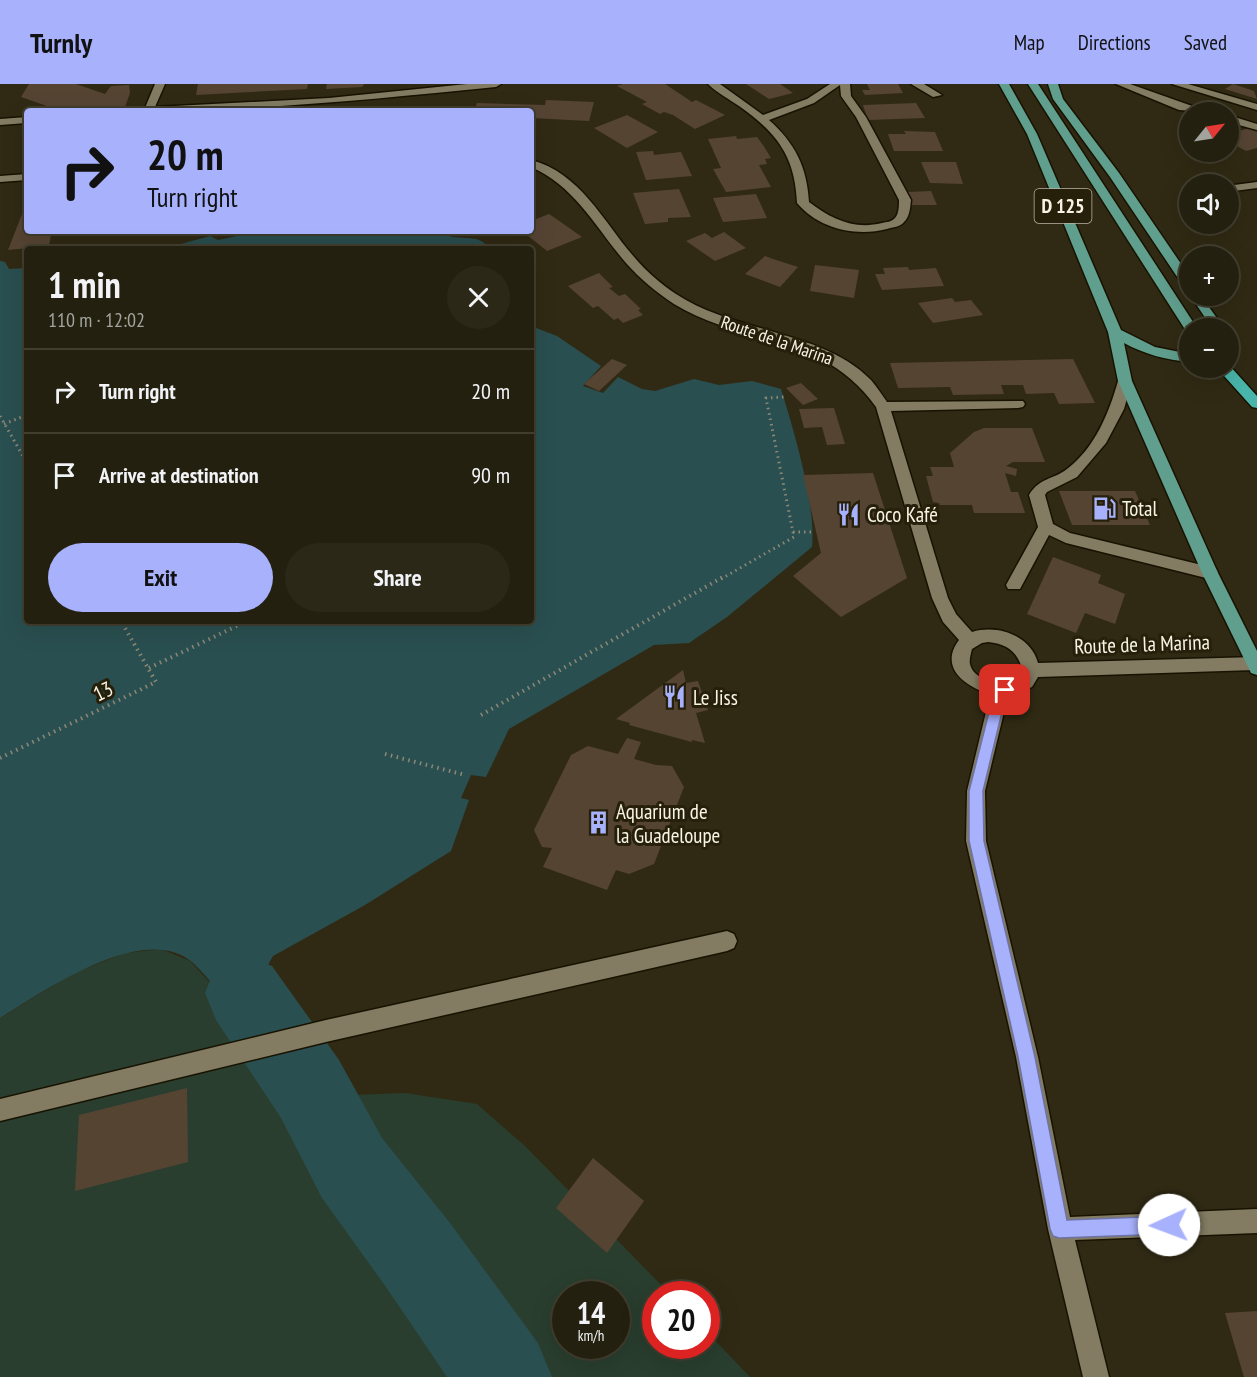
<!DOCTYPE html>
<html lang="en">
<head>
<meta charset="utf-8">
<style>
  body { margin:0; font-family:"PT Sans Narrow",sans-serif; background:#2c2818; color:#f1f3f6; height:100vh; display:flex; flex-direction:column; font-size:22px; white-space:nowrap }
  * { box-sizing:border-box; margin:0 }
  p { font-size:20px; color:#a3a39e }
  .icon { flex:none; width:33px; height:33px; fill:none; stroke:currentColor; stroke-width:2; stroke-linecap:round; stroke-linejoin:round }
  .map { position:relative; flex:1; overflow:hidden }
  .drawer { position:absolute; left:24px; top:162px; width:510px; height:378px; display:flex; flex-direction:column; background:#24200f; border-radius:6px; box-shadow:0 6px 24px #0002,0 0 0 2px #413e2f }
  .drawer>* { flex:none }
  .guide { position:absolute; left:24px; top:24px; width:510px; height:126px; border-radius:6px; box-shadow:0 6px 24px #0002,0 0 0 2px #413e2f; background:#a7b1fc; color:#111; overflow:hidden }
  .needle { width:39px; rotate:60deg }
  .fabs { position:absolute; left:1179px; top:18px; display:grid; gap:12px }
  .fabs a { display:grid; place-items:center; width:60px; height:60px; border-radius:50%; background:#24200f; box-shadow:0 6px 24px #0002,0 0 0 2px #413e2f; font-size:30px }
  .speed { position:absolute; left:552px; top:1197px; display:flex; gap:12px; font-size:30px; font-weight:700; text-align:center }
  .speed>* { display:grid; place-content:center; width:78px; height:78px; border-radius:50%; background:#24200f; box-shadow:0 6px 24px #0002,0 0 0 2px #413e2f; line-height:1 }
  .speed small { font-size:15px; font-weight:400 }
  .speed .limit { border:9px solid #d22; background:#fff; color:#111 }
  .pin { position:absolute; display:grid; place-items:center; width:51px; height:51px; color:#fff; margin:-26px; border-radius:12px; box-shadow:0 3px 9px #0006 }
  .me { position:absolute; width:66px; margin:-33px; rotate:268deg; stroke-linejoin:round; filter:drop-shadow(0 0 4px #0008) }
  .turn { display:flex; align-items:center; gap:21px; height:126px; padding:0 24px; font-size:27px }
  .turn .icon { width:78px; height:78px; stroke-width:2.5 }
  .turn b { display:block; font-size:42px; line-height:51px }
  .round { display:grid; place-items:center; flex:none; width:63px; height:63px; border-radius:32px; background:#2c2818 }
  .head { display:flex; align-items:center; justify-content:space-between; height:102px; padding:0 24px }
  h1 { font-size:36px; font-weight:800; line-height:45px }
  .action { display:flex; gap:12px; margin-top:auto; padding:12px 24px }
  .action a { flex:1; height:69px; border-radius:36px; background:#a7b1fc; color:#111; font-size:24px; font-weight:800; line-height:69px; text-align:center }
  .action a+a { background:#2c2818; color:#f1f3f6 }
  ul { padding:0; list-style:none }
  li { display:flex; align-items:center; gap:18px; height:84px; padding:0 24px; border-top:2px solid #413e2f }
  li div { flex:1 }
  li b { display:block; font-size:22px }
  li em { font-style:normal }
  header { display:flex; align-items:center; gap:36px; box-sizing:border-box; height:84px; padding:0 30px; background:#a7b1fc; color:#111 }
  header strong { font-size:28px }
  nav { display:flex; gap:33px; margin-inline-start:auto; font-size:21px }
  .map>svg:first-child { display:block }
  .green { fill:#293e2e; fill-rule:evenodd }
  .water { fill:#2a4f50 }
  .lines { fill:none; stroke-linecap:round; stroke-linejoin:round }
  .river { fill:#2a4f50; fill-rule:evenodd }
  .building { fill:#564433 }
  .minor-casing { stroke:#181200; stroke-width:3 }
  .major-casing { stroke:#181200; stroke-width:3 }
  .highway-casing { stroke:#181200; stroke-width:3 }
  .path-far1 { stroke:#8d8876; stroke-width:3; stroke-dasharray:1.5 4; stroke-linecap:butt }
  .path { stroke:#8d8876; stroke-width:4; stroke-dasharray:1.5 4.5; stroke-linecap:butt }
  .minor { fill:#837c63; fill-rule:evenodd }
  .major { fill:#609e8d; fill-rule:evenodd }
  .highway { fill:#49b4a9; fill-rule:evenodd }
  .route { fill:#a7b1fc; stroke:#6d73a4; stroke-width:1.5 }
  .labels { text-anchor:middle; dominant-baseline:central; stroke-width:6; stroke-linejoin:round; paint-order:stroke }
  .far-street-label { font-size:18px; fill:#f7f4e6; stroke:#26200a }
  .shield { fill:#26200a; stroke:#b8b4a4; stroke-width:1.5 }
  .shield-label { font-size:20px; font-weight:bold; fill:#f7f4e6 }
  .poi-label { font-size:21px; fill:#f7f4e6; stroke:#26200a; text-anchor:start }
  .street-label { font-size:21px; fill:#f7f4e6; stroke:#26200a }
</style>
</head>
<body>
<header>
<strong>Turnly</strong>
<nav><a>Map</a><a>Directions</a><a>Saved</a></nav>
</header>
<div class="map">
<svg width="1257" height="1293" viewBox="0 0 1257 1293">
  <rect width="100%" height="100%" fill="#302a14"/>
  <path class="green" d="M161,865L190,877L214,903L246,948L270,996L298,1006L353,1011L405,1009L477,1020L525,1062L670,1210H656V1262H706L707,1248L750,1293H0V934L74,889L125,869ZM566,1210H616V1262H566Z"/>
  <g class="water">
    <path d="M261,147H435C440,148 444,151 449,152C462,156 483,150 488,165H146L174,162L210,152L218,156Z"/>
    <path d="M0,177L5,178L9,185L27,184V537H531V242L557,252L601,282L583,302L603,309L618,293L642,305L655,307L694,295L719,301L752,297L781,305C794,347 816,420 812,463L727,533L689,559L654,561L509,645L486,693L471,691L461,714L469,716L451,767L365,821L273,872L264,888V902L225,916C215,903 204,889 192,878C143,837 43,908 0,934Z"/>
  </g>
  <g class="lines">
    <path class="river" d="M244,871L272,882L339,976L382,1054L450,1139L538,1259L552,1293H447L386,1203L322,1114L281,1034L216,936L205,909L216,882Z"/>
  </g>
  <g class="building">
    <path d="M29,0H76L105,10L111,2L129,1L130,9L125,23L61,27L21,13Z"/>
    <path d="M198,0H308L307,5L196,11Z"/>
    <path d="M327,0H364L362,3L326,5Z"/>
    <path d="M623,0H665L692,18L696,16L725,31L695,45L673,31L664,28L660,30L642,20L647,18L617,2Z"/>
    <path d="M746,0H780L793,9L769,15Z"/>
    <path d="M867,0H898L903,9L865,11L862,6H870Z"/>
    <path d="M1233,0L1254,7L1257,15L1225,5Z"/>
    <path d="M546,16L594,18L589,37L531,34V27H474L477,19L545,21Z"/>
    <path d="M916,19L925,34L868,36L863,21Z"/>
    <path d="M627,31L647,42L658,48L627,64L594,44Z"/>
    <path d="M1250,44L1257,47V64L1246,67L1228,57V50Z"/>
    <path d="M904,47L935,48L943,67H894L888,50H906Z"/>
    <path d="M736,52L737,55L757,53L763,61L771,74L765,75L767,80L759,81L771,103L726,108L713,85L721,84L708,55Z"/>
    <path d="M653,67L654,71L681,68L692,92L646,96L636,68Z"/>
    <path d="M921,78H956L963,100L930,99Z"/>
    <path d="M679,105L691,133L668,134V138L645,140L633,109Z"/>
    <path d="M931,107L937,121H908V108Z"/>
    <path d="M756,110L767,134L723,138L713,114Z"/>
    <path d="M24,125H27V147H52L61,150L51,151L49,162L8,166Z"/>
    <path d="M549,130L555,134L582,153L547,167L522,147H531V143L536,141L531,137Z"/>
    <path d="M724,148L746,164L715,177L686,157L705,149L712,154Z"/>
    <path d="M765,172L773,175L798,183L780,203L745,190Z"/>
    <path d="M815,181L859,186L854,214L810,207Z"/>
    <path d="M908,183L909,186L936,184L944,202L882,206L875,190H885L883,184Z"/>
    <path d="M599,189L613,203L609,204L619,212L625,210L641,225L638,226L643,231L623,239L618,234L614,236L598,222L593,224L568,202Z"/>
    <path d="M952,214L955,218L971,216L983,231L933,239L918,219Z"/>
    <path d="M612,275L627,281L599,307L584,300Z"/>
    <path d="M1073,275L1095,319L1059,320L1054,309L1026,310L1023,301H1001L1004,310L953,311L950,303L898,304L890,279Z"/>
    <path d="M801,299L818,315L803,321L786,304Z"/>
    <path d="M834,324L845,360L827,361L822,343L804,344L799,325Z"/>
    <path d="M984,344H1032L1045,378H1013L1006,382L1017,385L1016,392L1005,389L1011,408H1018L1025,429H974L972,421H940L939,419L933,418L926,392H933L930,383H954L950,369L974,348Z"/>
    <path d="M873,389L907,494L841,533L793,492L821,469L803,391Z"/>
    <path d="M1059,407H1135L1150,441H1072Z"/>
    <path d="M1053,473L1101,491L1098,499L1125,510L1115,540L1085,529L1076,549L1027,530Z"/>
    <path d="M683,586L686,599L698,597L708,626L696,629L705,659L692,656V658L629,641L630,639L616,635Z"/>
    <path d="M627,654L641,658L634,675L656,681L672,682L684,703L654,780L629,790L616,786L607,806L543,783L552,764L542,763L534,746L571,671L588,662L618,670Z"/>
    <path d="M187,1004L188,1078L75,1107L79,1031Z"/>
    <path d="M593,1074L644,1117L607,1169L556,1124Z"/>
    <path d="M1257,1227V1293H1244L1225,1229Z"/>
  </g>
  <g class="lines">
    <defs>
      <g id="minor">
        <path d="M155,0H165L155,23L329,14L467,0H501L496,3C376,15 256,27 135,27L145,24Z"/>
        <path d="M708,0H720L763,31L807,15L830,0H850L851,12L866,33L911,116C910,124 910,132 904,138C900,143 893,143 887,145C856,153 819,145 797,119C795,72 777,49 739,22C729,15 717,9 708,0ZM840,1L841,12L856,33L899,116C899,121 899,130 895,134C892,138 886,138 882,139C854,146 831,135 809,118C807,83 795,59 769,36L814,19Z"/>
        <path d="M911,0H924L942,11L933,13Z"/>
        <path d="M1116,0H1130L1209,28L1179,26Z"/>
        <path d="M1172,0H1188L1257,20V26Z"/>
        <path d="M1228,31L1257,40V46L1228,38Z"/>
        <path d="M27,33V39L0,41V35Z"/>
        <path d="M531,76C581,89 604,139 635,174C647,188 661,200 676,210C735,249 822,246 871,296C877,303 882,311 887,318L1023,317L1025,320L1023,323L1018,324L891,327L948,514L956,530L972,548C998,540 1031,552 1038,579L1257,573V585L1254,586L1038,593L1032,603L1012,611L1004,628L985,707L986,757L1038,973L1070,1133L1257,1125V1149L1075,1156L1109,1293H1083L1048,1145L1016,973L966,757L967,707L986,628L994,611C969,605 937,585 959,556L943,538L932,514L876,323C823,248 745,263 674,220C656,208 640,195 626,179C595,143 576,103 531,83ZM988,558C1008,560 1018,568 1023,588C1014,604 974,600 970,580C969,576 971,569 972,565L982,559Z"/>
        <path d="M27,90V96L0,98V92Z"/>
        <path d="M1257,98V104L1234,107L1228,104L1234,101Z"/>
        <path d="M1125,293L1132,297L1124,325L1106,359L1077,393L1047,408L1045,411L1053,440L1070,449L1210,483L1216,485L1218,489L1216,493L1210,495L1066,459L1049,451L1020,505H1008L1006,501L1038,443L1029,411C1040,393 1053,396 1067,385C1095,364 1109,329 1118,297Z"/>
        <path d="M727,847L734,850L737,857L734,864L727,867L326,958L0,1037V1015L326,936Z"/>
      </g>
      <g id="major">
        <path d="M999,0H1009L1037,50L1121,246L1155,263L1190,270V278C1166,276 1144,270 1124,259L1132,297L1218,489L1257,567V591L1251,589L1202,489L1118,297L1108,248L1027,50Z"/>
        <path d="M1028,0H1038L1197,244L1186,247Z"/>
        <path d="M1048,0H1058L1063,15L1119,89L1190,193V207L1186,206L1110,93L1053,15Z"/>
        <path d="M1190,211L1201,212L1224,244H1212Z"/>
      </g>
      <path id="highway" d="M1229,281L1257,312V324L1252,323L1217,284H1228Z"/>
    </defs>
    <use href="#minor" class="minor-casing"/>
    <use href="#major" class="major-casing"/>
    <use href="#highway" class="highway-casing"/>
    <g class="path-far1">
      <path d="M0,332L27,379"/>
      <path d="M4,340L27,331"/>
      <path d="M793,448H814"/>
      <path d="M721,495L794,453L766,314L784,313"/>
    </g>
    <g class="path">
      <path d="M149,584L247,537"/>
      <path d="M481,631L723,493"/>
      <path d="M385,670L465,691"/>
      <path d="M0,674L156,598L121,537"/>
    </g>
    <use href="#minor" class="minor"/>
    <use href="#major" class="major"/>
    <use href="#highway" class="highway"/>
  </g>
  <path class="route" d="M1005,601L1012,606L1002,628L983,707L984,757L1035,973L1067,1136L1169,1132L1176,1134L1178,1141L1176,1147L1169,1150L1059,1154L1053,1152L1050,1145L1018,973L969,757V707L989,628L1000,603Z"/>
  <defs>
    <symbol id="fuel-bare" viewBox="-9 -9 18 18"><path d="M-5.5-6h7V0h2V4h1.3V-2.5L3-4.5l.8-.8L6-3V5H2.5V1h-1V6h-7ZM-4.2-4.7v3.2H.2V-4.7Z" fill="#a7b1fc" stroke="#26200a" stroke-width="2.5" paint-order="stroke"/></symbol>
    <symbol id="restaurant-bare" viewBox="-9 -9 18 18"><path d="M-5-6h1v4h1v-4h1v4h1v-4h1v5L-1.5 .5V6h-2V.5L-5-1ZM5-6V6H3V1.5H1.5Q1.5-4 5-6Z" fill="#a7b1fc" stroke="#26200a" stroke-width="2.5" paint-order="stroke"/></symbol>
    <symbol id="building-bare" viewBox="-9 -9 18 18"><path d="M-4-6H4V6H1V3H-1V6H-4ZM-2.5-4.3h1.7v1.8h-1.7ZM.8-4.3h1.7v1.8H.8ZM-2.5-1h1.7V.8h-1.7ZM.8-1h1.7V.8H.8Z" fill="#a7b1fc" stroke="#26200a" stroke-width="2.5" paint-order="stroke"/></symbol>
  </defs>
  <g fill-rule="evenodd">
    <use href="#fuel-bare" x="1088" y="408" width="33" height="33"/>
    <use href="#restaurant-bare" x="832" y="414" width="33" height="33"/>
    <use href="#restaurant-bare" x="658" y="596" width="33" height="33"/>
    <use href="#building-bare" x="582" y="722" width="33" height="33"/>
  </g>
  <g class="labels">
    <g class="far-street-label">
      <text transform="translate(777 256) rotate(19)">Route de la Marina</text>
    </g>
    <rect class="shield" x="1034.5" y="105" width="57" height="34" rx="4.5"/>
    <g class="shield-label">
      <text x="1063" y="122">D 125</text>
    </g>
    <g class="poi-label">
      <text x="1122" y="424">Total</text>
      <text x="867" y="430">Coco Kafé</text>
      <text x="693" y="613">Le Jiss</text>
      <text x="616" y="727">Aquarium de<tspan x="616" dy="24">la Guadeloupe</tspan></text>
    </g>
    <g class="street-label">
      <text transform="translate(1142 560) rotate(-2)">Route de la Marina</text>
      <text transform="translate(103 607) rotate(-26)">13</text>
    </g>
  </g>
</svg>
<div class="fabs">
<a><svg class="needle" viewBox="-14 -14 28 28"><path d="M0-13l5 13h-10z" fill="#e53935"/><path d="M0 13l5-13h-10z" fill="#a3a39e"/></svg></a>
<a><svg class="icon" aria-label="sound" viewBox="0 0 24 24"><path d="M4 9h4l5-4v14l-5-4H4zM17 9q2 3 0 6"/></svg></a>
<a>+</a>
<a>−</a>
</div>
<div class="speed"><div>14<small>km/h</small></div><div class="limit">20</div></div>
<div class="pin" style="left:1005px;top:606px;background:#d93025"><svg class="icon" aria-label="arrive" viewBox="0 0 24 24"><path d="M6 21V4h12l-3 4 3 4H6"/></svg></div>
<svg class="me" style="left:1169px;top:1141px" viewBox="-20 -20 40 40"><circle r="19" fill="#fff"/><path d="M0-13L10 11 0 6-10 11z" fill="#a7b1fc"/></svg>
<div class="guide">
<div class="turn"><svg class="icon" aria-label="right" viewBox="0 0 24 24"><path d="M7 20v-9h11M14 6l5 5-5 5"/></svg><div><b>20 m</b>Turn right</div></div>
</div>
<section class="drawer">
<div class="head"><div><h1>1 min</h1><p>110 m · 12:02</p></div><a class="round"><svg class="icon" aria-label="close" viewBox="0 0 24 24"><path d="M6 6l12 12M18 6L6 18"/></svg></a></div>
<ul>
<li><svg class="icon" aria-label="right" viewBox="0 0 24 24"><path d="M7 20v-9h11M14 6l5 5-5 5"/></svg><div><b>Turn right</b></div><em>20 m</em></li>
<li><svg class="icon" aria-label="arrive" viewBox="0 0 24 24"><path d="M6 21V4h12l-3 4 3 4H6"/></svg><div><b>Arrive at destination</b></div><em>90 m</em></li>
</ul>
<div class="action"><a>Exit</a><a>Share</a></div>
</section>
</div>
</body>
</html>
